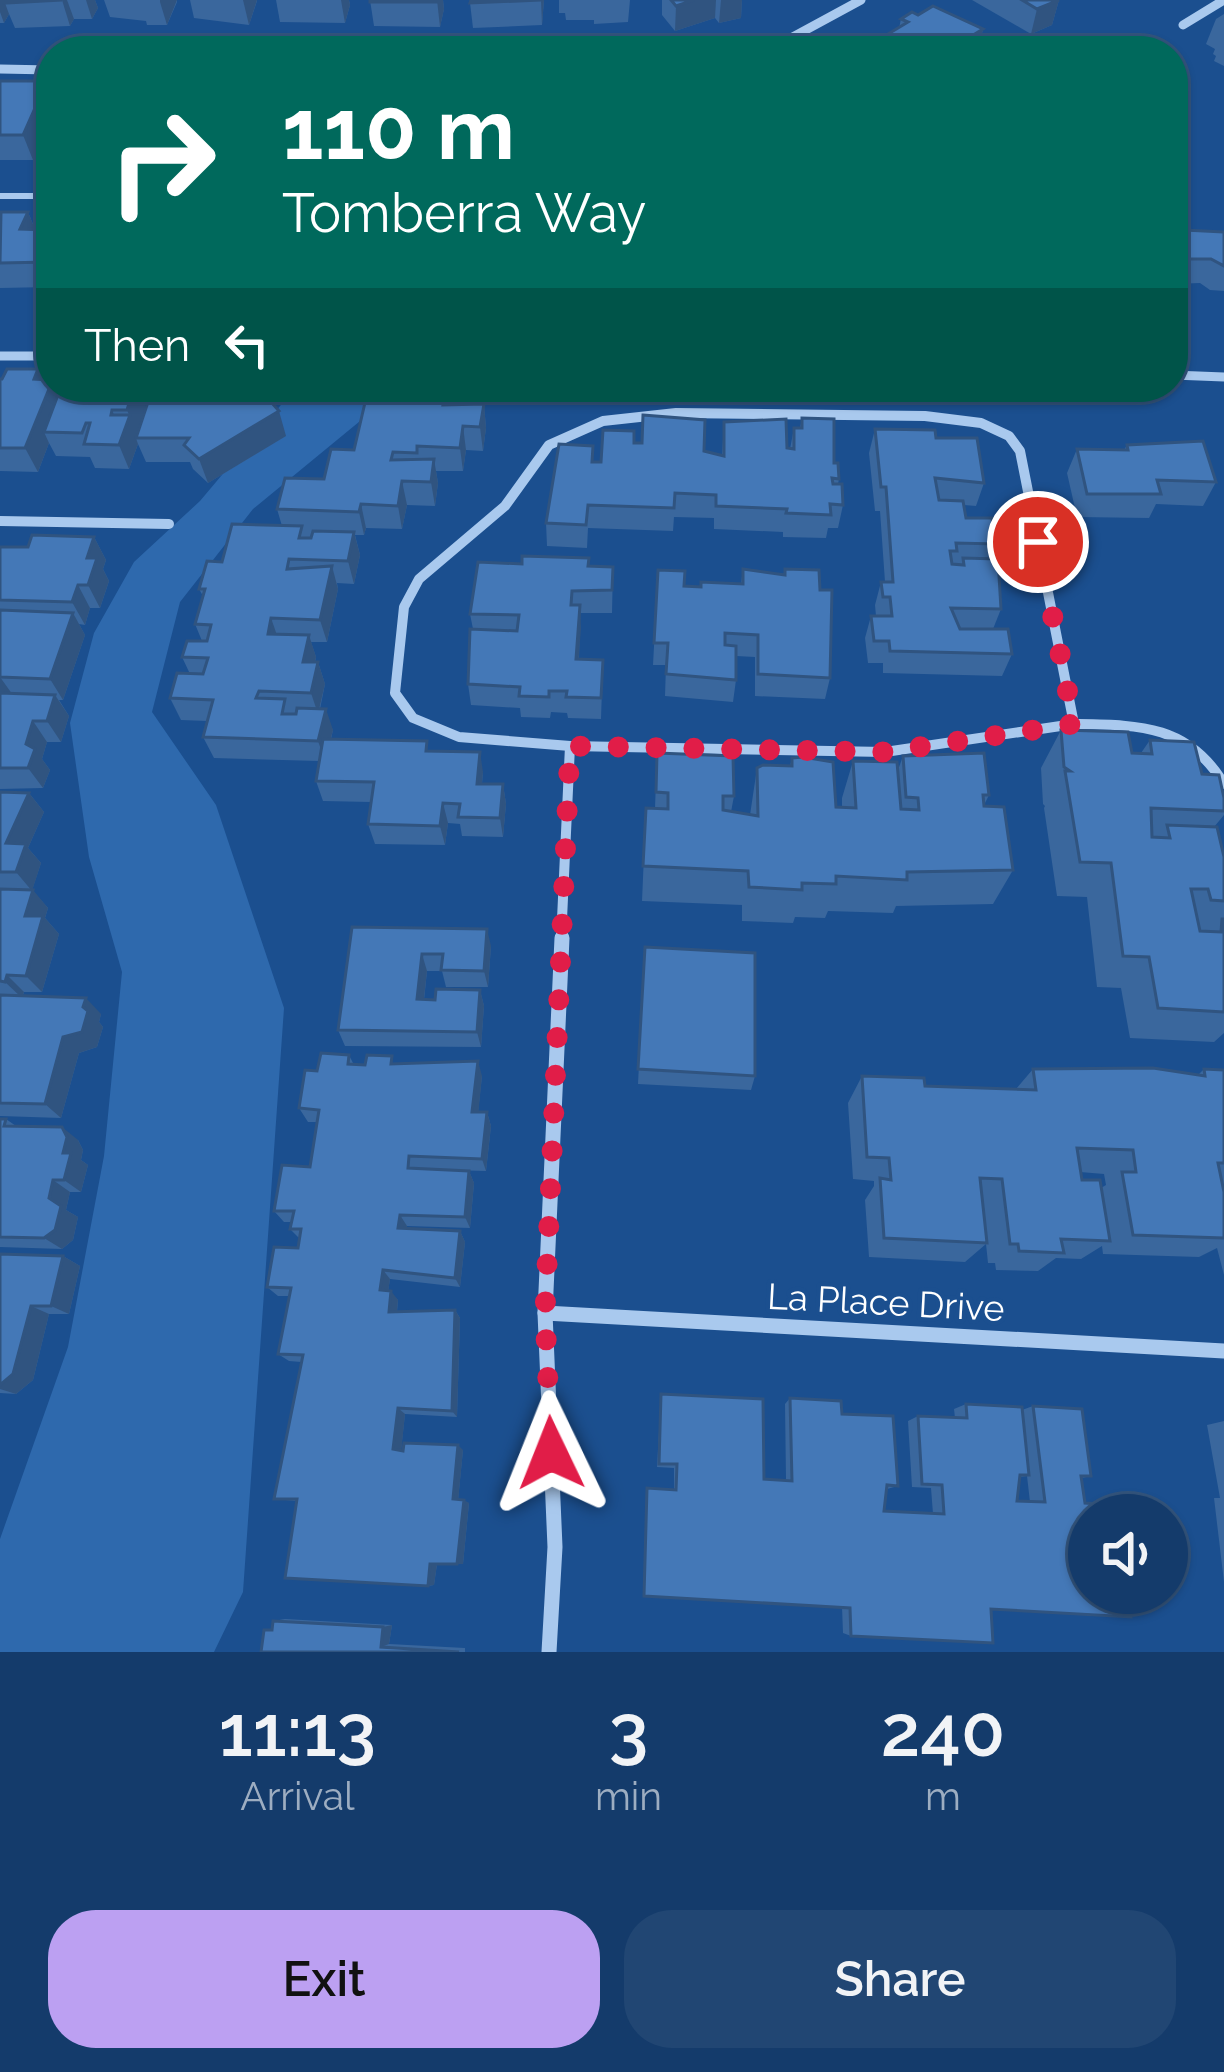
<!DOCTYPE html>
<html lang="en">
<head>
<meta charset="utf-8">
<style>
  body { margin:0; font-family:Raleway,sans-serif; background:#214673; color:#f1f3f6; height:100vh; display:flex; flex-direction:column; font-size:45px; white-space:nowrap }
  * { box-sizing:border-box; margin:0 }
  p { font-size:39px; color:#9dadc1 }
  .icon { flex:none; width:66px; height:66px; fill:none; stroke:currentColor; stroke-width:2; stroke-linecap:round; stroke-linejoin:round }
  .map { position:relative; height:1652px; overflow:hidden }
  .details { display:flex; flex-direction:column; background:#143b6b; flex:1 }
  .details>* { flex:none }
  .hud { position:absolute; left:36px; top:36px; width:1152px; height:366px; border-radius:48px; box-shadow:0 3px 9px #0004,0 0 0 3px #33557e; background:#00695c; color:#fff; overflow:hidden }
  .controls { position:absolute; left:1068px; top:1494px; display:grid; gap:24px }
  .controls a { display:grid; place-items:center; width:120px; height:120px; border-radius:50%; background:#143b6b; box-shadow:0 3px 9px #0004,0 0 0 3px #33557e; font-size:60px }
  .pin { position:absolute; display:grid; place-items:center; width:102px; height:102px; color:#fff; margin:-51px; border:6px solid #fff; border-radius:50%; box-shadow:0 3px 12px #0007 }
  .me { position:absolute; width:132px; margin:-66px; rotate:358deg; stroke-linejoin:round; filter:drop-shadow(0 0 9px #0008) }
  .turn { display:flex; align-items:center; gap:42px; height:252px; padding:0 48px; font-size:54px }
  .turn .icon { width:156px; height:156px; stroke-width:2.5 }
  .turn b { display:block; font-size:84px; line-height:102px }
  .then { display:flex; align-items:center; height:114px; padding:0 48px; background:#0003; gap:24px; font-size:45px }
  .eta { display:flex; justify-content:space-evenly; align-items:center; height:204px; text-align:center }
  .eta b { font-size:72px; font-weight:600; line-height:84px }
  .action { display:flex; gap:24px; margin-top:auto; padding:24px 48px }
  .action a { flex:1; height:138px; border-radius:48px; background:#bca0f2; color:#111; font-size:48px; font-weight:600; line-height:138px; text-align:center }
  .action a+a { background:#214673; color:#f1f3f6 }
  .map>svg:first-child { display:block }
  .green { fill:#2e69ad }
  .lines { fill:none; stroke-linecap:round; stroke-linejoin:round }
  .lane { stroke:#a9c9ee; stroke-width:6 }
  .street-far2 { stroke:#a9c9ee; stroke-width:9 }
  .street-far1 { stroke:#a9c9ee; stroke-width:10 }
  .street { stroke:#a9c9ee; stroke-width:15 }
  .wall { fill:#3a679d; fill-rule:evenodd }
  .shaded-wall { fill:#305480 }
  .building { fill:#4478b7; stroke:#305480; stroke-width:3 }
  .route { stroke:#e11d48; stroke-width:21; stroke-dasharray:0 37.8 }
  .labels { text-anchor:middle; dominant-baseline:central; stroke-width:9; stroke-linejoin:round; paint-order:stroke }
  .near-street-label { font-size:36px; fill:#fff; stroke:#1b4f8f }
</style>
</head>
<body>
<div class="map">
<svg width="1224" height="1652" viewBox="0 0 1224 1652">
  <rect width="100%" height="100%" fill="#1b4f8f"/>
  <path class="green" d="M296,387L399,389L253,509L180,602L152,712L216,805L284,1008L243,1592L214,1652H0V1539L68,1347L104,1156L122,972L89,857L70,723L94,633L134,562L200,501Z"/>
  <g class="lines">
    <path class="lane" d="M0,196H51"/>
    <g class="street-far2">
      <path d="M1183,25L1224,0"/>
      <path d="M767,51L861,0"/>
      <path d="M0,69L51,70"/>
      <path d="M0,356H51"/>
      <path d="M1173,375L1224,377"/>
    </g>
    <g class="street-far1">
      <path d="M676,413L925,416L981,423L1009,436L1020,451L1074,724L885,752L570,746L459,737L413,718L395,693L404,607L419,579L505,506L549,445L603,421Z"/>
      <path d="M0,521L169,524"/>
      <path d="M1074,724C1138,725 1188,724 1224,784"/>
      <path d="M561,941L570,746"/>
    </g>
    <g class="street">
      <path d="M545,1313L1224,1351"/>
      <path d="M549,1652L555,1547L545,1313L562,938"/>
    </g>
  </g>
  <g class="wall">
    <path d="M0,0H95L98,8L92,19H74L70,26L15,28L9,14L4,23H0Z"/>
    <path d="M104,0H177V2L167,25H147L146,21L110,17Z"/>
    <path d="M190,0H257V1L249,25L194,18Z"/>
    <path d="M276,0H349L350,5L345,23L280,22Z"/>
    <path d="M370,0H443L444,9L440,27L374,26Z"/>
    <path d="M544,0L542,25L473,28L470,3Z"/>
    <path d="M559,0H630L628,22L594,24V20H566L565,13H559Z"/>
    <path d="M662,0H742L741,18L719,23L715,18L675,31L662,15Z"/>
    <path d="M972,0H1059L1052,25L1031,34Z"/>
    <path d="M1224,14V66L1214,61L1216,56L1213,54L1215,49L1206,44L1216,19Z"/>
    <path d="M918,15L983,29L978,51H872L873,43L899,28L901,19Z"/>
    <path d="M0,81H47L51,92V175H48L38,150L40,144L33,160H0Z"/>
    <path d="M28,212L35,229L51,230V287L0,288V215Z"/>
    <path d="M1184,230L1224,232V291L1210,290L1200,283L1173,284V233L1183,234Z"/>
    <path d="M0,379H43L56,387L59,392L61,387H90L146,407L286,436L208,483L193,469L190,462H146L138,444L129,469L95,468L90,457L56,456L49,443L38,472L0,471Z"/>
    <path d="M445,396L446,404H484L486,428L483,451L466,450L463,471H436L438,483L435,506L407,505L402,529L366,528L364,535H355L360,555L354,584L337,583L338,589L327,642H311L316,657L315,662H318L325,684L320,709L333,730L331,739L429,751L483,772L482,784H503L506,804L503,837L462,836L460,824L448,823L445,845L375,844L368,824L371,802L323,801L316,781L319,761L214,758L203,737L207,721L181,720L170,698L190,674L182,657L202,641L195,624L203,596L199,589L222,562L282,526L277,509L324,479L354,450Z"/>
    <path d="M802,418L834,463L839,479L838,484L843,505L838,528H828L826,538L783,537V532L714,529V518L674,517L673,531L588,528L587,548L547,546L546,523L593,446V462H601L634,443L704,451L722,456L724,422L790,449L794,428H800Z"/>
    <path d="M875,429L936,438L984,483L976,506L964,505L966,518L997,544L991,558L1001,609L993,629L1012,654L1002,676L883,673V663H868L865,638L871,616H876L875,605L881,582H885L880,511H875L869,453Z"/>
    <path d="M1127,445L1216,482L1203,506L1156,504L1149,518L1077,517L1067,473L1077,449L1124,450Z"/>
    <path d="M94,537L106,560L103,569L109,581L100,608H90L85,625L79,624L85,635L63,700H59L69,716L61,742H47L42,759L50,770L43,788L0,789V547H28Z"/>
    <path d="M589,566L613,567L612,613H580L579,659L603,660L601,719L568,718L567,713L551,712L550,718L521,717L520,708L471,705L468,684L473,629L470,614Z"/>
    <path d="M743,569L784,575L785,569L820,590L830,678L825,699L755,696V657L736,656V680L733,702L665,696L666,665H653L658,570L684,586L700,587L741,584Z"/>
    <path d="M1061,730L1132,753H1141L1150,740L1202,774L1224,798V815L1214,827L1224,857V1033L1214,1042L1130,1038L1121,988L1097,987L1087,897L1057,896L1044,808L1045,806L1043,804L1041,768Z"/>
    <path d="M657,753L734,796L731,812L750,815L757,768L790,766L792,758L836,807H842V798L853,761L898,770L903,756L989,795L984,805L1013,870L993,904L896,906L893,913L828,911L825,918L795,917L793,923L742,921V905L642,901L646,808H655Z"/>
    <path d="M0,792L29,793L44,812L28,848L41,863L32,890L48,908L45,918L59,934L42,992H24L23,995L101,1014L99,1022L103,1027L97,1047L79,1053L61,1118L0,1116Z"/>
    <path d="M352,927L491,946L488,987H446L442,971H427L424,1000H435L480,990L484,1006L481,1047L345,1046L338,1030Z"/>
    <path d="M645,947L755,1076L751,1090L638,1084Z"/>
    <path d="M349,1055L354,1065L396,1064L482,1076L478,1112H487L491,1126L486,1171L415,1169L469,1171L474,1183L470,1228L407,1226L406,1229L460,1231L465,1242L460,1287L390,1279L388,1291L398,1300L397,1312L455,1310L460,1318L457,1417L405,1414L401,1450H463L458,1500L469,1503L463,1564H437L434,1585L428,1586L297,1501L274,1499L301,1362L289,1361L278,1354L289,1296H278L267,1287L298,1248L300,1239L290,1229L292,1222H284L274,1211L310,1167L317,1122H308L299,1108L317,1071Z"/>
    <path d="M1033,1069L1198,1075L1204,1069L1224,1070V1275L1217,1248L1199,1257L1103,1254L1102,1246L1081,1259L1056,1258L1038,1271L996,1270L995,1263H988L986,1244L965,1262L869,1257L865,1200L874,1186V1181L853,1179L848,1103L862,1076L925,1086L1016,1089ZM1080,1172L1104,1174L1106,1185L1101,1188L1082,1180Z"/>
    <path d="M0,1119H6L16,1126L78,1140L83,1150L81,1160L88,1165L81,1192H70L66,1210L78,1217L73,1240L62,1249L0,1247Z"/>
    <path d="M0,1254L63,1256L80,1266L69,1314H49L33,1380L16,1394L0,1393Z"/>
    <path d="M661,1394L764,1479L786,1480L785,1404L790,1398L842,1414L898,1486L887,1489L884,1511L933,1514L931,1488L912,1487L908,1421L918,1416L955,1418L954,1409L966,1404L1022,1410L1033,1406L1091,1476L1082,1478L991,1609L851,1636L843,1633L842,1607L644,1596L646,1491L647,1488L674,1490V1468L657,1467ZM1027,1476L1030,1502L1017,1501L1020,1477Z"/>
    <path d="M1224,1421V1582L1214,1498H1220L1207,1425Z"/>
    <path d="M285,1619L392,1625L389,1644L465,1648V1652H261L264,1630L272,1629L273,1621Z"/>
  </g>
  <g class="shaded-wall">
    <path d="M0,0H17L5,3L9,14L4,23L0,12Z"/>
    <path d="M62,0H67L74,19L70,26Z"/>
    <path d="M86,0H95L98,8L92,19Z"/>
    <path d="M160,0H177L167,25L160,2Z"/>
    <path d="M243,0H257L249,25Z"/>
    <path d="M341,0H349L350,5L345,23Z"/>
    <path d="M437,0H443L444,9L440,27Z"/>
    <path d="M541,0H544L542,25Z"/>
    <path d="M694,0H716L715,18L675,31L676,6Z"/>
    <path d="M721,0H742L741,18L719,23Z"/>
    <path d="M1059,0L1052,25L1031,34L1037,9Z"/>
    <path d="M983,29L978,51H947Z"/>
    <path d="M47,81L51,92V118L38,140L40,144L33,160L23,135Z"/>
    <path d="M28,212L38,237L20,229Z"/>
    <path d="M38,369L48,391L51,384V387H56L64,404L44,432L49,443L38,472L25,448L34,379Z"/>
    <path d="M134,387H138L146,407L136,438L138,444L129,469L119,445L111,415L112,410L122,434L130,417L127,410Z"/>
    <path d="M484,404L486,428L483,451L480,427Z"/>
    <path d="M279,411L286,436L208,483L199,459Z"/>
    <path d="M463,426L466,450L463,471L460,448Z"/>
    <path d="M434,459L438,483L435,506L431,482Z"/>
    <path d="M402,481L407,505L402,529L398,506Z"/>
    <path d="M361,504L366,528L364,535L359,512Z"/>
    <path d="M354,532L360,555L354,584L348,561Z"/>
    <path d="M94,537L106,560L103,569L109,581L100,608L88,585L87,558Z"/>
    <path d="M332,566L338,589L327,642L320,620Z"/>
    <path d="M78,585L90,608L85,625L72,602Z"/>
    <path d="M580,605L581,628L577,681L576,659Z"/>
    <path d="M73,613L85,635L63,700L50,679Z"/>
    <path d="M271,618L279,641L268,634Z"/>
    <path d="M309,635L316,657L310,684L303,662Z"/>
    <path d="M318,662L325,684L318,714L311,693Z"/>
    <path d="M0,677L15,698L0,694Z"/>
    <path d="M55,695L69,716L61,742L47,721Z"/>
    <path d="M326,709L333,730L325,761L318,741Z"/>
    <path d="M33,721L47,742L42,759L50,770L43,788L28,768L26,744Z"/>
    <path d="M480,752L483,772L480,804L477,784Z"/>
    <path d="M503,784L506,804L503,837L500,818Z"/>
    <path d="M29,793L44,812L28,848L41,863L32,891L16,872L6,843Z"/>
    <path d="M443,803L448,823L445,845L440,826Z"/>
    <path d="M33,890L48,908L45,918L59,934L42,992L26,976L25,916Z"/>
    <path d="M487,929L491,946L488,987L484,971Z"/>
    <path d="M422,954L427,971L422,1016L417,999Z"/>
    <path d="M7,975L24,992L22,998L5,982Z"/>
    <path d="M480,990L484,1006L481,1047L477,1032Z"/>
    <path d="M86,998L101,1014L99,1022L103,1027L97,1047L79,1053L61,1118L45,1104L63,1037L83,1007Z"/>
    <path d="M478,1061L482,1076L477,1126L472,1112Z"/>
    <path d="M487,1112L491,1126L486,1171L482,1159Z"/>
    <path d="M62,1127L78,1140L83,1150L81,1160L88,1165L81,1192L64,1180Z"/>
    <path d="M469,1171L474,1183L470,1228L465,1217Z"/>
    <path d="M53,1180L70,1192L66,1210L78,1217L73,1240L62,1249L44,1238Z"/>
    <path d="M400,1215L407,1226L405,1239L398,1228Z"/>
    <path d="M460,1231L465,1242L460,1287L455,1278Z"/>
    <path d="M63,1256L80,1266L69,1314L51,1306Z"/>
    <path d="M383,1270L390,1279L387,1299L380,1290Z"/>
    <path d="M391,1291L398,1300L396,1320L389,1312Z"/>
    <path d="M31,1306L49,1314L33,1380L16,1394L0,1389V1385Z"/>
    <path d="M455,1310L460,1318L457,1417L452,1411Z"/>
    <path d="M398,1408L405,1414L401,1453L393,1449Z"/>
    <path d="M458,1445L463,1450L458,1502L453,1499Z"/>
    <path d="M464,1500L469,1503L463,1564H457Z"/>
    <path d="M430,1564H437L434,1585L428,1586Z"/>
    <path d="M392,1625L389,1644L381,1647L383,1627Z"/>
  </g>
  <g class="building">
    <path d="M7,0H62L5,3Z"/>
    <rect x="370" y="0" width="68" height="2"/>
    <path d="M471,0H541L470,3Z"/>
    <path d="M671,0H694L676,6Z"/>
    <path d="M1022,0H1059L1037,9Z"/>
    <path d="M933,6L983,29L947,51H890L873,43L908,22L901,19L912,12L918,15Z"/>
    <path d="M0,81H47L23,135H0Z"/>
    <path d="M51,104V150H38L42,140H38Z"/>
    <path d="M1,212H28L20,229L51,230V259L49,262L0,263Z"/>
    <path d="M1184,230L1224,232V266L1211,259H1173V233L1185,234Z"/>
    <path d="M7,369H38L34,379L51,380V384L25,448H0V379H2Z"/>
    <path d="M61,387H134L127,410H112L111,415H130L119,445L84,444L90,423H86L82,433L44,432Z"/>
    <path d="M153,387H258L279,411L199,459L184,445L189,438H136Z"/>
    <path d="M367,394L445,396L443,405L484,404L480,427L463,426L460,448L417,446V453L393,452L391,460L434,459L431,482L402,481L398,506L361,504L359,512L277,509L285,478L324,479L331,449L354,450Z"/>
    <path d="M643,415L705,420L704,451L724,456V422L786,419L787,448L794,449V428H802V418L834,419V463H838L839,479L832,478L833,484H842L843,505L830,504L831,515L786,513L787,509L716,506V495L675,493L674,508L588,505L586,525L546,523L559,444L593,446L592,462H601L603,430L634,431V443H642Z"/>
    <path d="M875,429L935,430L936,438H977L984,483L935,478L939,500L963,501L966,518H992L997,544L956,543L957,551H950L952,564L964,565L963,558L998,559L1001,609L951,608L960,629H1008L1012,654L890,651L889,641H874L871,616H892L890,597H883L881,582H893L886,487H881Z"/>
    <path d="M1203,441L1216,482L1157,480L1161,494H1087L1077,449L1128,450L1127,445Z"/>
    <path d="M232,524L302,526L299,538H311L313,531L354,532L348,561L289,559L287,569L332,566L320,620L271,618L268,634L309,635L303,662H318L311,693L259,691L256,698L285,699L282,714H296L297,708L326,709L318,741L203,737L213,700L170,698L177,673L203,674L208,658L182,657L187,641H207L211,625L195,624L205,589H199L207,561L222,562Z"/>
    <path d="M32,535L94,537L87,558H97L88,585H78L72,602L0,600V547H28Z"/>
    <path d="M522,556L589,558L588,566L613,567L612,590L572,591L571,605H580L576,659L603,660L601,698L566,697L567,691H549V697L519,696L520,687L468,684L470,629L517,631L519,615L470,614L478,562L522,564Z"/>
    <path d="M743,569L785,575V569L819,570L820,590H832L830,678L758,674V635L725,633V645L736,646V680L666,674L668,643H654L658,570L685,571L684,586L701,587V582L743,584Z"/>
    <path d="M0,610L73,613L50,679L0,677Z"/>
    <path d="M0,693L55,695L47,721H33L26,744L35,749L28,768H0Z"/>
    <path d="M1061,730L1128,732L1132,753L1152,754L1150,740L1194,742L1202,774L1219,775L1224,798V811L1151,808L1152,837L1170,838L1167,825L1217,827L1224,857V901L1211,900L1208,889H1191L1200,931L1221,932L1222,919H1224V1012L1158,1008L1149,957L1123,956L1111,863L1080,862L1065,771H1070L1064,767Z"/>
    <path d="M323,739L427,741L426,751L480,752L477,784H503L500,818L458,817L460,804L443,803L440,826L368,824L374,782L316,781Z"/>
    <path d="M657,753L733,756L734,796H723V810L758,816L757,768L763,765L792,766V758L803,757L833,762L836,807L856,808L853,761L897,762L901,809L919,810L918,798L906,797L903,756L984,753L989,795H983L984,806L1004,807L1013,870L907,872V880L836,876V884L802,883V890L749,887L748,871L643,866L646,808L668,809V793L656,792Z"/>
    <path d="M0,792L29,793L6,843L26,844L16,872H0Z"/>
    <path d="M0,889L33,890L25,916H43L26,976L7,975L5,982L0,981Z"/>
    <path d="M352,927L487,929L484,971L441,970L443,954H422L417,999L435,1000L436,989L480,990L477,1032L338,1030Z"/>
    <path d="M645,947L755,953V1076L638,1069Z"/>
    <path d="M0,995L86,998L83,1007L88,1011L82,1032L63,1037L45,1104L0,1103Z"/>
    <path d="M321,1053L349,1055L348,1064L365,1065L367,1055L392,1056L391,1064L478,1061L472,1112H487L482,1159L409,1156L408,1168L469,1171L465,1217L400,1215L398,1228L460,1231L455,1278L383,1270L380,1290L391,1291L389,1312L455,1310L452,1411L398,1408L393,1449L403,1451L404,1443L458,1445L453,1499L464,1500L457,1564H430L428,1586L285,1578L297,1499H274L303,1355L278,1354L291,1288L267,1287L274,1247L298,1248L301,1229H290L294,1211H274L282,1165L310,1167L319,1110L299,1108L305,1070L317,1071Z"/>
    <path d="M1153,1068L1205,1076L1204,1069L1224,1070V1163H1218L1224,1192V1238L1133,1235L1122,1172H1136L1133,1150L1077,1148L1082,1180H1100L1110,1241L1061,1239L1064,1253L1019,1251L1018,1244H1010L1002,1179L980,1178L987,1243L884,1238L880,1178L891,1180L889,1158L867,1157L862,1076L924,1078L925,1086L1036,1090L1033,1069Z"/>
    <path d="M0,1119H6L4,1126L62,1127L67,1137L63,1153H71L64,1180H53L49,1198L61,1206L55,1230L44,1238L0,1237Z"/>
    <path d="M0,1254L63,1256L51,1306H31L13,1374L0,1385Z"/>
    <path d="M661,1394L763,1399L764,1479L792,1481L790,1398L841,1401L842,1414L893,1416L898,1486L887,1485L884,1511L944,1514L942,1485L922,1484L918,1416L967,1418L966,1404L1022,1407L1029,1475H1020L1017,1501L1045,1502L1033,1406L1082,1409L1091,1476H1081L1085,1503L1116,1505L1117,1515H1089V1593H1128L1131,1617L991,1609L993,1643L851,1636L850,1608L644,1596L647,1488L676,1490L677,1464H659Z"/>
    <path d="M273,1621L383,1627L381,1647L459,1652H261L264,1630H272Z"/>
  </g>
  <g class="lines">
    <path class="route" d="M551,1453L545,1312L570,746L885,752L1074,724L1038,542"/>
  </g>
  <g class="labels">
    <g class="near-street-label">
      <text transform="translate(886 1302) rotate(3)">La Place Drive</text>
    </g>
  </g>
</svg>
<div class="controls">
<a><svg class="icon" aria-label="sound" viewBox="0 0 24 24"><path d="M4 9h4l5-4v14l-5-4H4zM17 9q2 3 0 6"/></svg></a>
</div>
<div class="pin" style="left:1038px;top:542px;background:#d93025"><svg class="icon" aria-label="arrive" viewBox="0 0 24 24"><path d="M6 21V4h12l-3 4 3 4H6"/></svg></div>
<svg class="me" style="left:551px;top:1453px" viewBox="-20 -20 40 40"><path d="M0-17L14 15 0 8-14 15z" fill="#e11d48" stroke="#fff" stroke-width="4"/></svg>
<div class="hud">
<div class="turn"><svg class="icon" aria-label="right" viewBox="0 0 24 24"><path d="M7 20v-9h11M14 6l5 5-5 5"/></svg><div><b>110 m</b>Tomberra Way</div></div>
<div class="then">Then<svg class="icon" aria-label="left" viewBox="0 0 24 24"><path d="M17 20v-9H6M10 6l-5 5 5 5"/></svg></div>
</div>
</div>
<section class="details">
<div class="eta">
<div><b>11:13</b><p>Arrival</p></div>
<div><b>3</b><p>min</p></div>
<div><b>240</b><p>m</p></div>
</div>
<div class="action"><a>Exit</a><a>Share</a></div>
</section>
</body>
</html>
